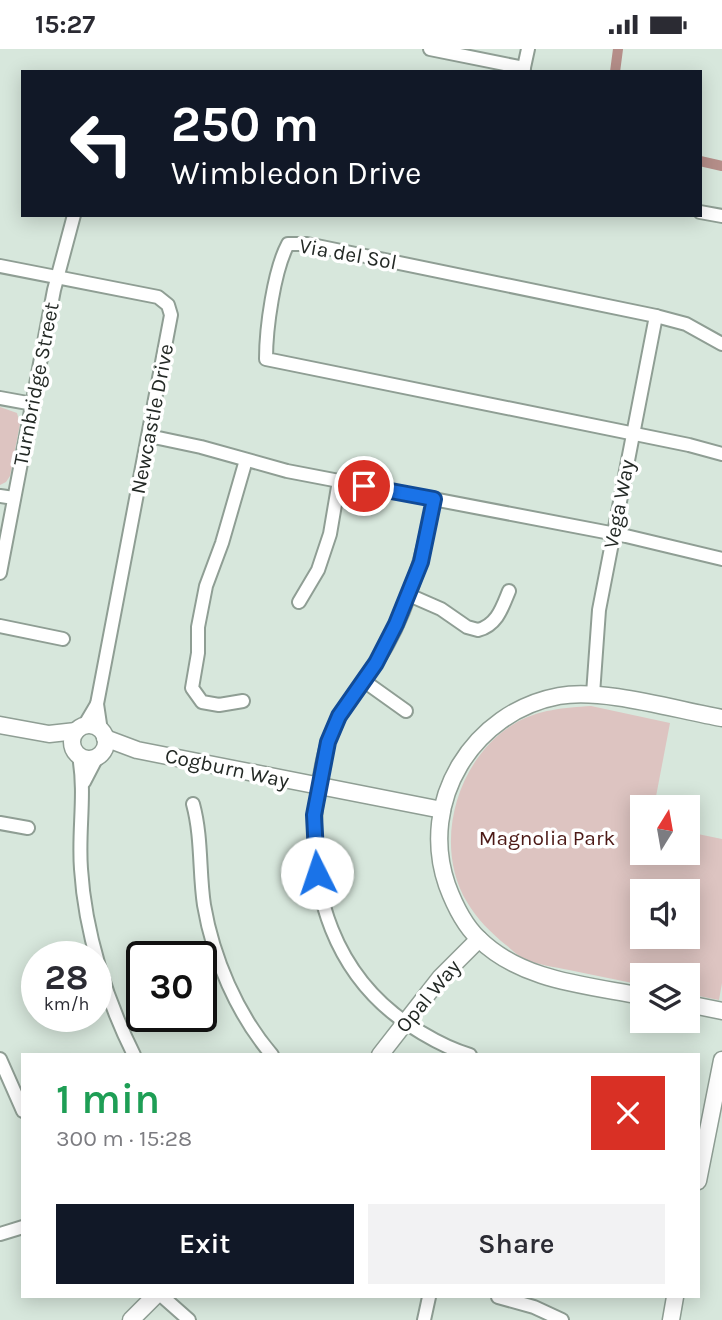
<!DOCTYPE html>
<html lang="en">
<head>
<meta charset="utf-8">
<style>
  body { margin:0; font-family:Karla,sans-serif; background:#f2f2f3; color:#2b2b33; height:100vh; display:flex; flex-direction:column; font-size:26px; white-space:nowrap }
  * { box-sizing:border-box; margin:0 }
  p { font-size:23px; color:#7c7c81 }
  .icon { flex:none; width:38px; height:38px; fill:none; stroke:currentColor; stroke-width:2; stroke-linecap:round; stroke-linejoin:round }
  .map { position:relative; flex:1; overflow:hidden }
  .side { position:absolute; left:21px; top:1004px; width:679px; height:245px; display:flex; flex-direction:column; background:#fff; border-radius:0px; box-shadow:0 4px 18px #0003 }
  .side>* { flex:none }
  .banner { position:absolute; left:21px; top:21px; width:681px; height:147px; border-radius:0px; box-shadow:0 4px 18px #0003; background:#111827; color:#fff; overflow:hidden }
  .needle { width:46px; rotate:11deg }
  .buttons { position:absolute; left:630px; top:746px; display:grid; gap:14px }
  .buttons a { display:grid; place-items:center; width:70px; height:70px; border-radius:0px; background:#fff; box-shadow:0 4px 18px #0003; font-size:35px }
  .speed { position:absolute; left:21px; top:892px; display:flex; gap:14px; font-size:35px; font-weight:700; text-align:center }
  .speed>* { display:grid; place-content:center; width:91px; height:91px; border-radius:50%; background:#fff; box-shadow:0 4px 18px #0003; line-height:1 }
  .speed small { font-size:18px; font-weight:400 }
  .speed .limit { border:4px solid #111; border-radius:10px; background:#fff; color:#111 }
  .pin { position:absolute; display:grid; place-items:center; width:60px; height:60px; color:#fff; margin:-30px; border:4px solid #fff; border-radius:50%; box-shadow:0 2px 7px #0007 }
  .me { position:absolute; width:77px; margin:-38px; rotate:356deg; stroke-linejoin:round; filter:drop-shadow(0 0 5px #0008) }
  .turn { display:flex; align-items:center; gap:24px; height:147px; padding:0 35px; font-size:32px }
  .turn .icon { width:91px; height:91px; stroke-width:2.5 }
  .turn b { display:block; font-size:49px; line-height:60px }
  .round { display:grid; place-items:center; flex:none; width:74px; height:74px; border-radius:0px; background:#f2f2f3 }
  .overview { display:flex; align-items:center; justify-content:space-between; height:119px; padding:0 35px }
  h1 { font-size:42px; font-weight:600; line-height:52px; color:#1e9e55 }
  .cta { display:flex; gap:14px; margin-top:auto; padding:14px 35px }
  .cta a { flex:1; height:80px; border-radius:0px; background:#111827; color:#fff; font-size:28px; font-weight:600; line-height:80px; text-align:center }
  .cta a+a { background:#f2f2f3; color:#2b2b33 }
  .status { display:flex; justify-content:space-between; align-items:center; height:49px; padding:0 35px; background:#fff; direction:ltr }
  .status svg { height:19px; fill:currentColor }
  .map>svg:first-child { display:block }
  .green { fill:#ddc4c1; fill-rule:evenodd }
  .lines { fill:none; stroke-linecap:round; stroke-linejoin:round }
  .canal { stroke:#b58e89; stroke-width:10 }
  .minor-casing { stroke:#8f9e94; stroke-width:16 }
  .tertiary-casing { stroke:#8f9e94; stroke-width:19 }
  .minor { stroke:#fff; stroke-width:12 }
  .tertiary { stroke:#fff; stroke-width:16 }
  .route-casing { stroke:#114b97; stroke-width:18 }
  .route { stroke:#1a73e8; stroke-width:12 }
  .labels { text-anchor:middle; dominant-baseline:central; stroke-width:7; stroke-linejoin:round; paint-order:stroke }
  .street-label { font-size:21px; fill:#232925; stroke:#fff }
  .park-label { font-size:21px; fill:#4c1916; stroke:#fff }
</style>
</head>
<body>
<div class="status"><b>15:27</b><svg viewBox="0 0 49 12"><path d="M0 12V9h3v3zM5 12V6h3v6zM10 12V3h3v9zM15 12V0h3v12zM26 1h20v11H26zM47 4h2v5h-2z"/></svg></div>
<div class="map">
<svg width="722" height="1271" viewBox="0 0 722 1271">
  <rect width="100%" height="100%" fill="#d7e7dc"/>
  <g class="green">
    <path d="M0,358L17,364L20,375L10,427L6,433L0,436Z"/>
    <path d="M591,657L670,674L654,758H642V803H688V783L722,790V934L719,951L688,945V926H642V936C618,931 593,926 569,921C555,918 536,916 523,909C517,906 511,900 506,896C491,884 477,870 467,853C432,795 457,709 514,675C538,660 565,659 591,657ZM642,842H688V887H642Z"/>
  </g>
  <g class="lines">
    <g class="canal">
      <path d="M615,23L618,0"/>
      <path d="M700,112L722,117"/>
    </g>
    <defs>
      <g id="minor">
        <path d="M430,0L524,19"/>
        <path d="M523,23L528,0"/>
        <path d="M700,163L722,167"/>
        <path d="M0,217L158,248L168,256L171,266L97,655L101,682"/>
        <path d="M722,295L686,275L656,267L307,195H288C274,221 266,279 266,310L689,396L722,405"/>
        <path d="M0,349L33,355"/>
        <path d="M149,387L201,398L287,422L626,487L722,510"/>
        <path d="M0,447L14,449"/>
        <path d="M434,450C424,500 412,551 387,596C369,628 342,655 329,690C323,707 320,725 318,742C304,839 334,933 422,984C437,993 453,1001 470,1006"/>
        <path d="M0,524L54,241L74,166"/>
        <path d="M409,546L441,560L467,578L478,581C497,576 502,559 509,542"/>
        <path d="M299,553L318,521L330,485L339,432"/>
        <path d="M0,577L63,590"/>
        <path d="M364,632L406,662"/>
        <path d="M593,645L599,561L656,267"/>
        <path d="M243,652L219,656L202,653L192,639L198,604V578L206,537L222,494L246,411"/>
        <path d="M84,677L97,655"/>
        <path d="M79,707C86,746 78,781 81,820C85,883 106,950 134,1006"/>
        <path d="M84,733L97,708"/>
        <path d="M193,755C202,788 199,823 204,856C213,909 237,965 272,1006"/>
        <path d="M0,774L28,779"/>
        <path d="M0,1010L23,1062"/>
        <path d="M0,1185L23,1178"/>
        <path d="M163,1248L189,1271"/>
        <path d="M498,1248L534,1258L562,1271"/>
        <path d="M424,1271L429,1248"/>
      </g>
      <g id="tertiary">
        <path d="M0,676L49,685L76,682"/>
        <circle cx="89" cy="693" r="17"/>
        <path d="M105,689L137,701L442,761"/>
        <path d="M642,947C586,936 522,932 479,890C464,876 454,855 447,836C418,752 473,663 559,647C604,639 676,661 722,669"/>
        <path d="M688,955L722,962"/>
        <path d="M380,1006L440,929L479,890"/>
        <path d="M698,1132L722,1011"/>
        <path d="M131,1271L154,1248"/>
        <path d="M671,1271L675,1248"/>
      </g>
    </defs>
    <use href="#minor" class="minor-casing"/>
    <use href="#tertiary" class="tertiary-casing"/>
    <use href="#minor" class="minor"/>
    <use href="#tertiary" class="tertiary"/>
  </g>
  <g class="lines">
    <defs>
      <path id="route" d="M317,824L314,766L328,693L339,667L376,614L396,575L421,513L434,450L364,437"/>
    </defs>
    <use href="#route" class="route-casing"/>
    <use href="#route" class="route"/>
  </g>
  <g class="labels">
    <g class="street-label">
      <text transform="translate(348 205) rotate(10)">Via del Sol</text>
      <text transform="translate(36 335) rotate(-79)">Turnbridge Street</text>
      <text transform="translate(152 370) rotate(-79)">Newcastle Drive</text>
      <text transform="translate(619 455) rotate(-79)">Vega Way</text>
      <text transform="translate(227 719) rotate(12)">Cogburn Way</text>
      <text transform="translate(428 947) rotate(-50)">Opal Way</text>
    </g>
    <g class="park-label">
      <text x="547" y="789">Magnolia Park</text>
    </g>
  </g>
</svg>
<div class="buttons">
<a><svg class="needle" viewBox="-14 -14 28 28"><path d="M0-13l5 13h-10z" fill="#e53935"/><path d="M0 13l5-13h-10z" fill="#7c7c81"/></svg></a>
<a><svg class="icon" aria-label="sound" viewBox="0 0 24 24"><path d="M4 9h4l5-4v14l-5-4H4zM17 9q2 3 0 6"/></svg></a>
<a><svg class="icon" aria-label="layers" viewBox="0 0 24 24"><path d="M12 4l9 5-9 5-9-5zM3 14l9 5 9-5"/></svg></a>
</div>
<div class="speed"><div>28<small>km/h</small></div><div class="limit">30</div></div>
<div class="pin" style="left:364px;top:437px;background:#d93025"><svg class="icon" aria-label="arrive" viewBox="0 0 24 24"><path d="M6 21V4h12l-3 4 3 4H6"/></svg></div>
<svg class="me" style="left:317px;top:824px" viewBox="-20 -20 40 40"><circle r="19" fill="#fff"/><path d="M0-13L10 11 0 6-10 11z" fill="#1a73e8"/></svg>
<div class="banner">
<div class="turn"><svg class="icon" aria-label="left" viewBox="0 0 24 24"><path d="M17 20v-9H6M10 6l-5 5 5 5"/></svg><div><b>250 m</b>Wimbledon Drive</div></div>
</div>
<section class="side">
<div class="overview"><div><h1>1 min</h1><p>300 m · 15:28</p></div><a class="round" style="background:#d93025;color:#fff"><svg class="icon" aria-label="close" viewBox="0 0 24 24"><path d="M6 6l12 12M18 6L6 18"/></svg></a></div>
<div class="cta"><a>Exit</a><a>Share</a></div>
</section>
</div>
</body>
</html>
